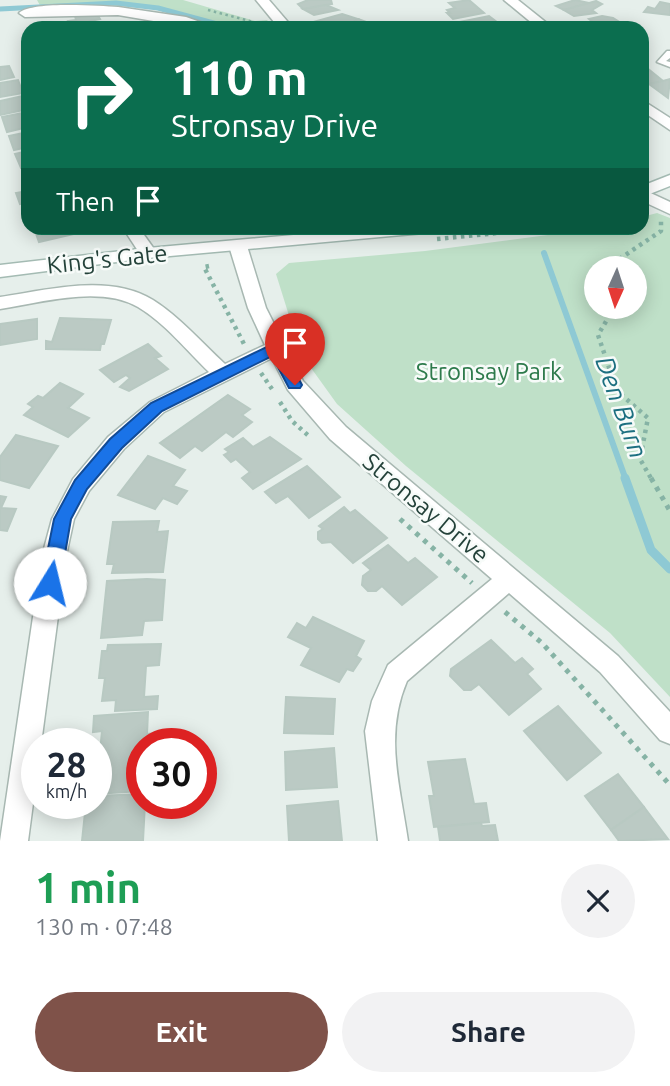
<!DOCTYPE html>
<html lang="en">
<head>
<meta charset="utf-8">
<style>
  body { margin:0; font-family:Ubuntu,sans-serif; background:#f2f2f3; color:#1f2937; height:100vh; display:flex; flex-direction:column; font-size:26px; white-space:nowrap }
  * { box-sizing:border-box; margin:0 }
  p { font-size:23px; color:#747a83 }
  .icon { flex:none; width:38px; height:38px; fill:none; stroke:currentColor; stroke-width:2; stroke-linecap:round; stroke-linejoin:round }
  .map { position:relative; height:841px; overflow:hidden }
  .side { display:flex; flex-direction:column; background:#fff; flex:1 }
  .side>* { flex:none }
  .top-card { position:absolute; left:21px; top:21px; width:628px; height:214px; border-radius:21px; box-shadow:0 4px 18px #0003; background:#0b6e4f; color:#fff; overflow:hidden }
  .needle { width:46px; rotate:183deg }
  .fabs { position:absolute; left:584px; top:256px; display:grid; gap:14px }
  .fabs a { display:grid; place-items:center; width:63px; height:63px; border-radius:50%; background:#fff; box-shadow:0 4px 18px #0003; font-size:35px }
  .speed { position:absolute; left:21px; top:728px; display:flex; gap:14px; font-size:35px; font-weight:700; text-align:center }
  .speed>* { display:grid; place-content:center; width:91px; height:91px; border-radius:50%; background:#fff; box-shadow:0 4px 18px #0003; line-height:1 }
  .speed small { font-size:18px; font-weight:400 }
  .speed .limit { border:10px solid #d22; background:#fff; color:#111 }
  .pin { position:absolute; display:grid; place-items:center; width:60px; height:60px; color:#fff; margin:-72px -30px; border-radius:50% 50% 50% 0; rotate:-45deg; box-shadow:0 0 7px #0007 }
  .pin .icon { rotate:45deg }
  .me { position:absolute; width:77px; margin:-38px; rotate:9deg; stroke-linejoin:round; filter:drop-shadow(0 0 5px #0008) }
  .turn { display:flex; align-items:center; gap:24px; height:147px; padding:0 35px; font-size:32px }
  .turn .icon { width:91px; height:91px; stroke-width:2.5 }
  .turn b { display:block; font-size:49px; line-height:60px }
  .then { display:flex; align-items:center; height:66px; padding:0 35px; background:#0003; gap:14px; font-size:26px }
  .round { display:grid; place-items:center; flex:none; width:74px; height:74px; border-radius:37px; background:#f2f2f3 }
  .headline { display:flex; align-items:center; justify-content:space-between; height:119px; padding:0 35px }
  h1 { font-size:42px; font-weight:700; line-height:52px; color:#1e9e55 }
  .action { display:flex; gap:14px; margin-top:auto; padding:14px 35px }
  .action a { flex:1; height:80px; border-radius:42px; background:#7f5249; color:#fff; font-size:28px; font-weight:700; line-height:80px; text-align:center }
  .action a+a { background:#f2f2f3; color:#1f2937 }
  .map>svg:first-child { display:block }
  .green { fill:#bfe0c8; fill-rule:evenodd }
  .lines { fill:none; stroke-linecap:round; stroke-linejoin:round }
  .stream-far2 { stroke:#8ec9d4; stroke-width:5 }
  .stream-far1 { stroke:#8ec9d4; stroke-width:6 }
  .stream { stroke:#8ec9d4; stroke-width:9 }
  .building { fill:#bbcac4; stroke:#b8c9c2; stroke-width:2 }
  .lane-casing { stroke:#a8b8b2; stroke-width:3 }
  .street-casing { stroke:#a8b8b2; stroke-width:3 }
  .secondary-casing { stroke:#a4bbb3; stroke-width:3 }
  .path-far2 { stroke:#86b3a5; stroke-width:2.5; stroke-dasharray:2.5 3.5; stroke-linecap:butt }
  .path-far1 { stroke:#86b3a5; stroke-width:4.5; stroke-dasharray:3.5 4.5; stroke-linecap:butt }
  .path { stroke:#86b3a5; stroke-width:5; stroke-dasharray:4.5 6; stroke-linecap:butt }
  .lane { fill:#fff; fill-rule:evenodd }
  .street { fill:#fff; fill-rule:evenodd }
  .secondary { fill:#fff; fill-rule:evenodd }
  .route { fill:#1a73e8; stroke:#114b97; stroke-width:2 }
  .labels { text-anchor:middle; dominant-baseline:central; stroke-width:5; stroke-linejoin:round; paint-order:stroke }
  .street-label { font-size:24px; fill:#24423a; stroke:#f7fbf9 }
  .park-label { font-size:24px; fill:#2d7a4b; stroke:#f7fbf9 }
  .water-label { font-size:26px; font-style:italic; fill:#1c6f80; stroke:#f7fbf9 }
</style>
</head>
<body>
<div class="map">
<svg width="670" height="841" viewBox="0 0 670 841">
  <rect width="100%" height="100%" fill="#e6efeb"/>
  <g class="green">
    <path d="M37,0H183L255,21L267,20L274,28H224L155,9L110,5L42,9Z"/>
    <path d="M657,213L670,218V697L610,633L406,466L337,404L301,354L276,274L289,263L425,251L601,228H642V217ZM597,268H635V306H597Z"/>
  </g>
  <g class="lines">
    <path class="stream-far2" d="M0,9L116,3L158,8L232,28"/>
    <path class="stream-far1" d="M544,253L626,480"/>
    <path class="stream" d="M625,478L651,550L670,569"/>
  </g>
  <g class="building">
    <path d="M308,0H331L332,4L303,9L298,4Z"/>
    <path d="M469,0L484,13L453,19L447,13H450L447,10L455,8L449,3Z"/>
    <path d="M575,0L589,3L564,10L556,6Z"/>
    <path d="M596,1L602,4L592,10L596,13L574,16L564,10Z"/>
    <path d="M660,2L670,4V15L644,12L648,7L655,9Z"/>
    <path d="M326,5L338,10L314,15L303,9Z"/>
    <path d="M97,14L100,19L90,21L93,26L71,28L68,21L76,20L75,16Z"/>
    <path d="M342,14L358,19L345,28H331L313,22Z"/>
    <path d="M489,16L502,26L466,28L459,22Z"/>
    <path d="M602,16L613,18L621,23L599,28L585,24L593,22L589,19Z"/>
    <path d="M358,19L372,24L368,27L371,28H345Z"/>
    <path d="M9,66L14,77L0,80V67Z"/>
    <path d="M647,68L663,81L649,84L642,78V69Z"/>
    <path d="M670,79L668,98L649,84L663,81Z"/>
    <path d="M18,80L23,93L0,97V83Z"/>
    <path d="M23,96L28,109L0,115V101Z"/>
    <path d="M28,112V127L7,132L2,117Z"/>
    <path d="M28,132V147L14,150L9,136Z"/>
    <path d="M28,151V167L21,168L15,154Z"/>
    <path d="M28,191V202L20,204L16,193Z"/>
    <path d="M34,228H80L82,232L39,242Z"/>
    <path d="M60,318L111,320L104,344H101L100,350L46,349V341L52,342Z"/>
    <path d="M37,319V339L0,345V324Z"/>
    <path d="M148,344L161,356L155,358L168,369L129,391L120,387L130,378L126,375L114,382L100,370Z"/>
    <path d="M60,383L83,394L68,408L89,418L68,437L24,415L33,407L28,404L38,396L43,398Z"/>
    <path d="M228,395L250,409L242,415L252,422L233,437L226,432L202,451L195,446L180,458L160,443Z"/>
    <path d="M16,435L58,446L29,488L0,480V457Z"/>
    <path d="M270,437L301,459L253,489L242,478L250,472L236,459L231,462L224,455L229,452L225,449L243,438L253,447Z"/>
    <path d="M148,456L185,470L173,486L187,491L177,504L163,498L155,509L118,495Z"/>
    <path d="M307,466L340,497L309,518L288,496L276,503L265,492Z"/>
    <path d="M0,496L6,497L1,508L16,509L7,531L0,530Z"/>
    <path d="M344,507L350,513L355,510L387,538L353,563L331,542L322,543L318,539V532L323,529L319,526Z"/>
    <path d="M159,521L157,532L168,531L163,572L112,573L114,564H107L113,522Z"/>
    <path d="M388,545L408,563L415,558L437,577L402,605L382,586L376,591H368L362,585L363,576L371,570L363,563Z"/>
    <path d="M147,579L165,580L162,620L144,621L142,635L101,638L107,581Z"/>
    <path d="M313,617L364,641L356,656L361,659L353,671L347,669L339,682L301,665L311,648L288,637L297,623L306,628Z"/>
    <path d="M491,640L515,663L522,658L533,669L527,674L541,689L509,715L479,684L471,690H464L450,676L451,669Z"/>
    <path d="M161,644L159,665L146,666L144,697L158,696L157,709L115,711L116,700L102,701L105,678H99L102,651H107L108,645Z"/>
    <path d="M286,697L335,699L333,734L284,733Z"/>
    <path d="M558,706L601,753L567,780L524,731Z"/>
    <path d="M148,712L147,734L156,733L161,738L160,744H142L141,791L96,794L102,731L93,732L94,716Z"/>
    <path d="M334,748L337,787L286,790L285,752Z"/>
    <path d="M465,759L474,804L486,803L489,822L434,827L429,796H434L428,762Z"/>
    <path d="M618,774L644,807L611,830L585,796Z"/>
    <path d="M142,794V803H145L143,841H82L86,803H96V796Z"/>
    <path d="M338,801L342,841H289L287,806Z"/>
    <path d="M644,807L668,839L619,841L611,830Z"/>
    <path d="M481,823L482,826L495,825L498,841H440L438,827Z"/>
  </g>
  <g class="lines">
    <defs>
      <path id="lane" d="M667,51H670V58L666,61L670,62V67L657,62Z"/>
      <g id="street">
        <path d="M256,0H269L293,28H279Z"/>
        <path d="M504,0H518L553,28H538Z"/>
        <path d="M118,7L186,17L217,28H195L118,15L25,17L19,13C33,1 98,6 118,7Z"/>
        <path d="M642,100L670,118V130L642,111Z"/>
        <path d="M642,189L670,202V214L642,201Z"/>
        <path d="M123,228H139L157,253L154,257H142Z"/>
        <path d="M238,241L247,246L266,308L303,381L346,427L618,656L670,712V744L660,740L600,672L509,593L407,681C384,735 400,785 408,841H378L365,731L372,701L388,665L492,579L330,439L288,390L272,358L164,412L124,449L89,491L74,519L66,556L41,744H37V773L28,841H0L42,556L52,519L73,479L108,437L150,402L209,372C187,351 165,323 138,307C99,285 41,303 0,309V297C48,290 109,273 153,300C180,317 202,343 225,364L265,345L248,308L229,246Z"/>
      </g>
      <g id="secondary">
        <path d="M670,175V186L642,197V186Z"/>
        <path d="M372,228H433L424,233L148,258L0,277V265L148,248Z"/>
      </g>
    </defs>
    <use href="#lane" class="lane-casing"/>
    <use href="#street" class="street-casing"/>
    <use href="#secondary" class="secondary-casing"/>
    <path class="path-far2" d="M208,10L261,24"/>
    <g class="path-far1">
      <path d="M437,239L548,228"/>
      <path d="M209,266L204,267L244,344"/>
      <path d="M606,268L661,231V221"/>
      <path d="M610,306L608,318L598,335L617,391L648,418L640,459L652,480"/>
      <path d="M261,373L274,392"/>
      <path d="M280,402L292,421L311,438"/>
    </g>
    <g class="path">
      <path d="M651,478L670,511"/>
      <path d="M400,519L472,583"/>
      <path d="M505,612L542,643L670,785"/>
    </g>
    <use href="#lane" class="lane"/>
    <use href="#street" class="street"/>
    <use href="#secondary" class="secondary"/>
  </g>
  <path class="route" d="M275,343L280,344L302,385L300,388H289L272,356L162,411L122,448L87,489L71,519L60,583L57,589H44L41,583L54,519L75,480L110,439L151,403Z"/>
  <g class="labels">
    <g class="street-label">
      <text transform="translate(107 259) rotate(-6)">King's Gate</text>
      <text transform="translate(426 508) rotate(40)">Stronsay Drive</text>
    </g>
    <g class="park-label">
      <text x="489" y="371">Stronsay Park</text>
    </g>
    <g class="water-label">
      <text transform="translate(622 407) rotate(70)">Den Burn</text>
    </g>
  </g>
</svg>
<div class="fabs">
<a><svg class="needle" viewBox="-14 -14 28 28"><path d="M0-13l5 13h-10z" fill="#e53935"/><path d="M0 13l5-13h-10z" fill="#747a83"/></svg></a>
</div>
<div class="speed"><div>28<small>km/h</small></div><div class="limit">30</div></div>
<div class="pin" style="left:295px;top:385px;background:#d93025"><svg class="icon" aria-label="arrive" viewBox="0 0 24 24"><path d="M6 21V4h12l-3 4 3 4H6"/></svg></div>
<svg class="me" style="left:50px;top:583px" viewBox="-20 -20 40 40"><circle r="19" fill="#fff"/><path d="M0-13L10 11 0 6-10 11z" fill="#1a73e8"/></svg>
<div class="top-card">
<div class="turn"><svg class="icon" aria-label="right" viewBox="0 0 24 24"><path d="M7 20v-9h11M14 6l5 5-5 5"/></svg><div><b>110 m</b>Stronsay Drive</div></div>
<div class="then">Then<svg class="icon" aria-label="arrive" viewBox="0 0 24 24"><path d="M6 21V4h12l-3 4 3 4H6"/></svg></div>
</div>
</div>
<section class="side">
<div class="headline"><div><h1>1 min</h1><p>130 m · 07:48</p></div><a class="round"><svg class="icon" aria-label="close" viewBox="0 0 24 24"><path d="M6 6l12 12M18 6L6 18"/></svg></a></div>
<div class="action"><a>Exit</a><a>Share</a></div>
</section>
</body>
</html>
